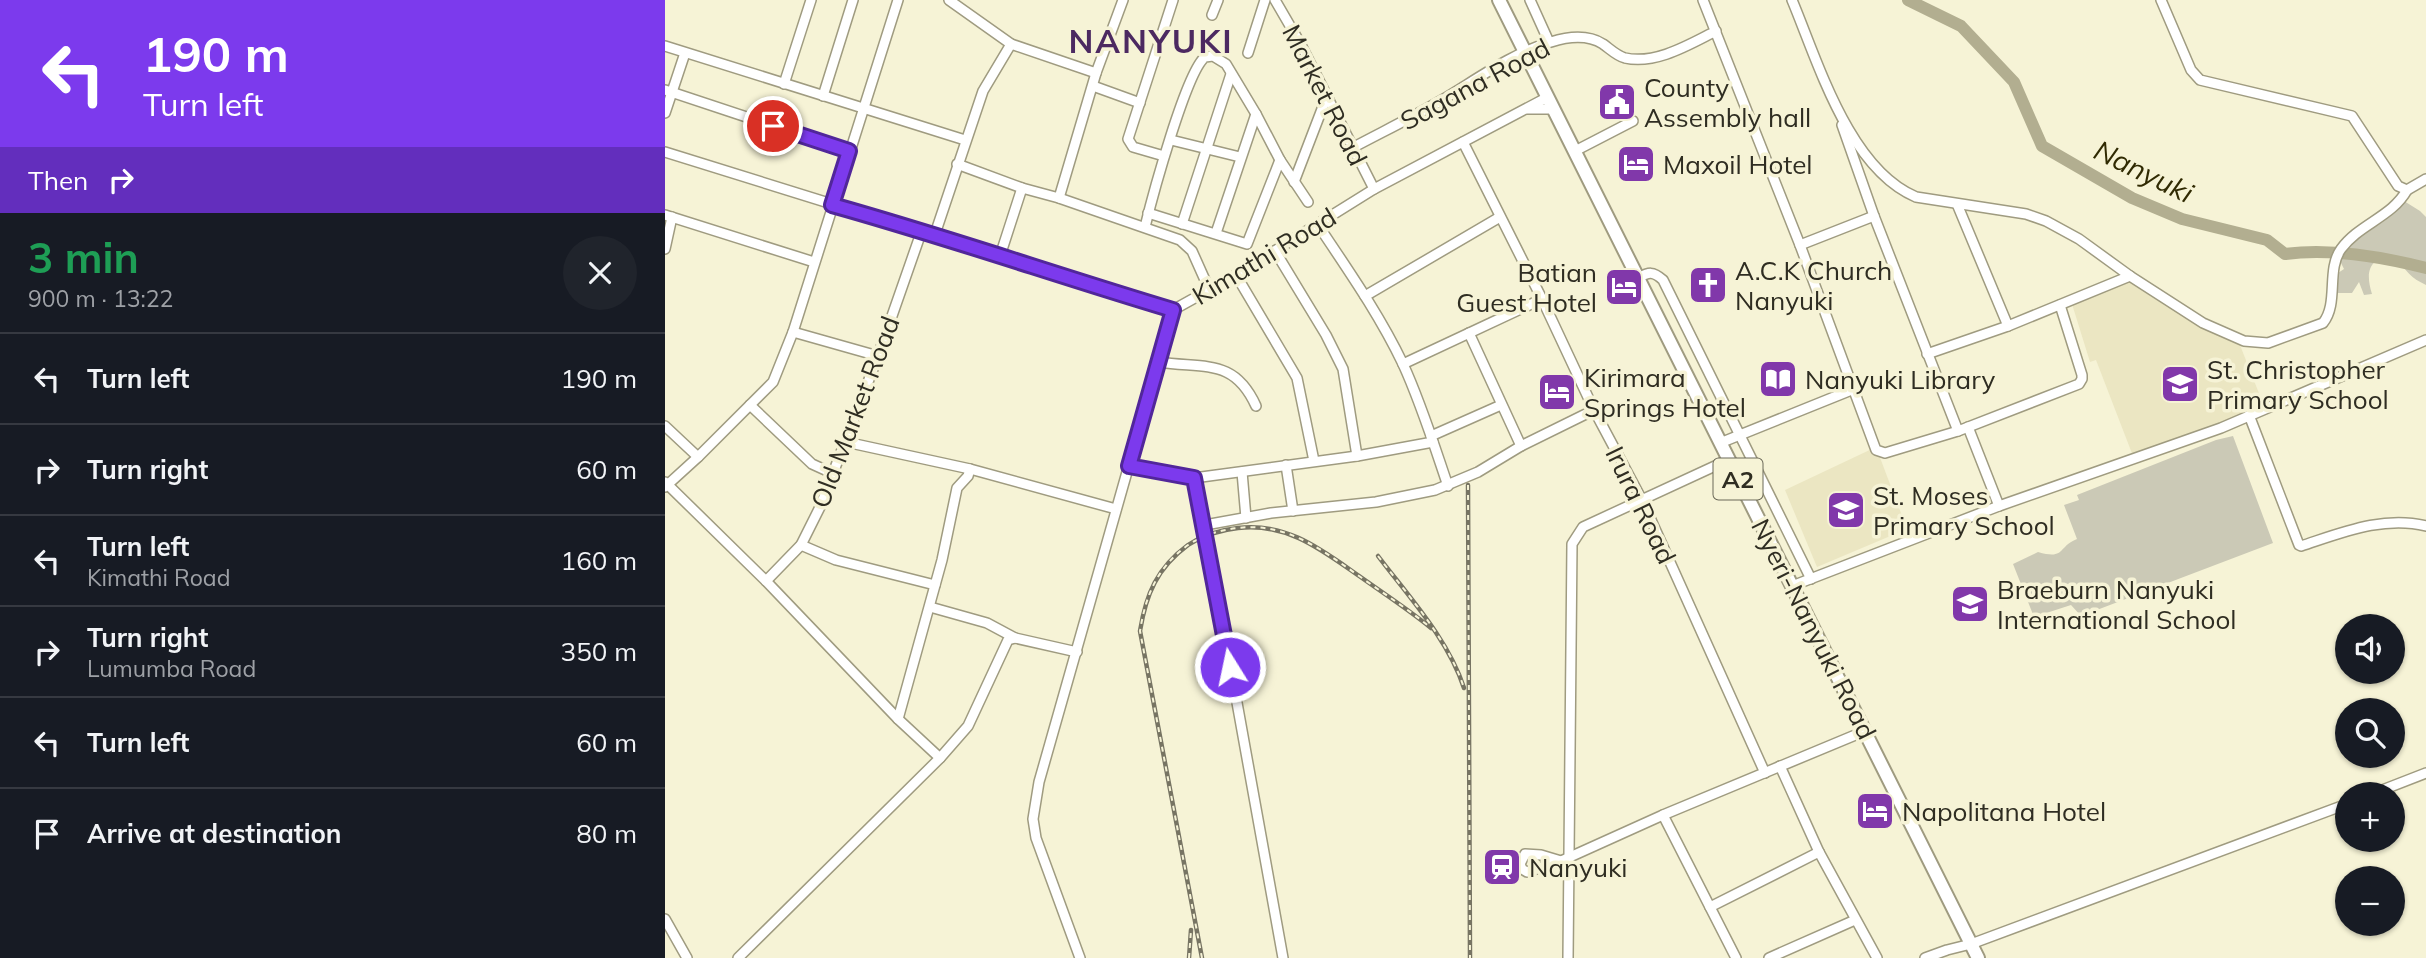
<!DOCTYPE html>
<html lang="en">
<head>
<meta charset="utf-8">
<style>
  body { margin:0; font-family:Mulish,sans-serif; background:#20242c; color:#f1f3f6; height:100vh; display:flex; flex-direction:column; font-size:26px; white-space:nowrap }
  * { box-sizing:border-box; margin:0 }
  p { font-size:23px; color:#9ea1a6 }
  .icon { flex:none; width:38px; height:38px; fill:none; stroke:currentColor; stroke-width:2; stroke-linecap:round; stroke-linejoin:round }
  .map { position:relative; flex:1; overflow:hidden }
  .sheet { display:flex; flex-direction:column; background:#171b24; width:665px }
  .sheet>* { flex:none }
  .banner { background:#7c3aed; color:#fff; overflow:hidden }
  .controls { position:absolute; left:1670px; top:614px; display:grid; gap:14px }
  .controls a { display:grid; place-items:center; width:70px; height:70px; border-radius:50%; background:#171b24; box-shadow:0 2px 5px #0004; font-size:35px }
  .pin { position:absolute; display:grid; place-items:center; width:60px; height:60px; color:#fff; margin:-30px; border:4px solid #fff; border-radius:50%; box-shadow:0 2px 7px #0007 }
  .me { position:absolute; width:77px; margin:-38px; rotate:350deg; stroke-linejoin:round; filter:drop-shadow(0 0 5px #0008) }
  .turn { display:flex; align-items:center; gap:24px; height:147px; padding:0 28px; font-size:32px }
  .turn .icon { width:91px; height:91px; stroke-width:2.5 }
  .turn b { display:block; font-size:49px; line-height:60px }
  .then { display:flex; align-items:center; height:66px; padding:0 28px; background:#0003; gap:14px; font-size:26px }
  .round { display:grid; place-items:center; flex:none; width:74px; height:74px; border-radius:37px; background:#20242c }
  .head { display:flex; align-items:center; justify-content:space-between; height:119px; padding:0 28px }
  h1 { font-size:42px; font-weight:700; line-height:52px; color:#1e9e55 }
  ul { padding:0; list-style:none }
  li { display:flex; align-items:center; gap:21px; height:91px; padding:0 28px; border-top:2px solid #363941 }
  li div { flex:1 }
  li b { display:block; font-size:26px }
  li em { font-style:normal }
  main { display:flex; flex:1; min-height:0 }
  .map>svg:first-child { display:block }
  .built { fill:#ebe6c2 }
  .green { fill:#cbc9b6 }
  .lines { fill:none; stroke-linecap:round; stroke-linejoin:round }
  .river { stroke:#b2ae90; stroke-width:12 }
  .minor-casing { stroke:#9f9b80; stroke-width:12 }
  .highway-casing { stroke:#9f9b80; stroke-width:16 }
  .minor { stroke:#fff; stroke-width:9 }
  .highway { stroke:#fff; stroke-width:12 }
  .rail-casing { stroke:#777463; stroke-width:4.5 }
  .rail { stroke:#f6f3d6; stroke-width:2; stroke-dasharray:5; stroke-linecap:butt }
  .route-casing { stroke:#51269a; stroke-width:18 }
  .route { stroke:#7c3aed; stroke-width:12 }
  .labels { text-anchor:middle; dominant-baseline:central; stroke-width:7; stroke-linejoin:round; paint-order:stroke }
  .shield { fill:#f6f3d6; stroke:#6b6858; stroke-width:2 }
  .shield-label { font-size:24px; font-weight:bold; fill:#2f2d22 }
  .street-label { font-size:26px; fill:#2f2d22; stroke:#f6f3d6 }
  .poi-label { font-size:26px; fill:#2f2d22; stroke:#f6f3d6; text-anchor:start }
  .water-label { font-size:28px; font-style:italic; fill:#302a02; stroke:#f6f3d6 }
  .district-label { font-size:33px; font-weight:bold; letter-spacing:2px; fill:#4c2961; stroke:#f6f3d6 }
</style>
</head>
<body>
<main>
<section class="sheet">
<div class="banner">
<div class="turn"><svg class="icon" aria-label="left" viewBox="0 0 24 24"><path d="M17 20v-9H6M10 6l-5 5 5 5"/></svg><div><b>190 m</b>Turn left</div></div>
<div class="then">Then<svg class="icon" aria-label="right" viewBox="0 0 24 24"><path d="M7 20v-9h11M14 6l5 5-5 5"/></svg></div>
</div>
<div class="head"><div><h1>3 min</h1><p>900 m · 13:22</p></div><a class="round"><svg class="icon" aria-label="close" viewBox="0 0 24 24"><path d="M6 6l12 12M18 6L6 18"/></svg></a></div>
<ul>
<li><svg class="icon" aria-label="left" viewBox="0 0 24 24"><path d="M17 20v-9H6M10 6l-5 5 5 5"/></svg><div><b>Turn left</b></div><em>190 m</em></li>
<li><svg class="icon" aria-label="right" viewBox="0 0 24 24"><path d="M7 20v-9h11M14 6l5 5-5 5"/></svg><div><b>Turn right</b></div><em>60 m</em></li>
<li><svg class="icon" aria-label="left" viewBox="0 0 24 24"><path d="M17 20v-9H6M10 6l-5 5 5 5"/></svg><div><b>Turn left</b><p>Kimathi Road</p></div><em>160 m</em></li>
<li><svg class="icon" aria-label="right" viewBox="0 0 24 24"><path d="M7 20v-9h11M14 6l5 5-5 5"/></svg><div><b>Turn right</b><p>Lumumba Road</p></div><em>350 m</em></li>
<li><svg class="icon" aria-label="left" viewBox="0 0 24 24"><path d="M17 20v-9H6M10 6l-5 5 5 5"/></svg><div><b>Turn left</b></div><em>60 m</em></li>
<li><svg class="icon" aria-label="arrive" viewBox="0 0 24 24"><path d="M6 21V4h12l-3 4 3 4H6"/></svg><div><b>Arrive at destination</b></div><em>80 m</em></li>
</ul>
</section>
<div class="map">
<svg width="1761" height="958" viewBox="0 0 1761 958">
  <rect width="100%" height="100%" fill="#f6f3d6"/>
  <g class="built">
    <path d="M1473,278L1573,340L1599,406L1468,456L1431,360L1425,362L1407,304Z"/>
    <path d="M1211,447L1242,529L1152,567L1120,490Z"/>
  </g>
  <g class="green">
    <path d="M1739,201L1755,211L1761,217V285C1746,278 1740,271 1732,256C1706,256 1699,269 1707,294L1699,295L1694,282L1687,293H1670L1673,273L1679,269L1675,261L1691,238L1724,217Z"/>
    <path d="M1568,436L1608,543L1416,616L1406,605L1369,617L1348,564L1373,552C1401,560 1392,547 1412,539L1399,505L1414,500L1412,495L1551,440Z"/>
  </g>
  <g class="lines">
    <path class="river" d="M1243,0L1296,26L1349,82L1377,146L1467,198L1517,219L1602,240L1620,254C1664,248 1718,257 1761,268"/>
    <defs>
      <g id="minor">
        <path d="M284,0L346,44L431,73"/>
        <path d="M610,0L635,43L709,189"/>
        <path d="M865,0L884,42"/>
        <path d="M1038,0L1135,245L1211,450L1220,453L1293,431L1414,384L1417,379V375L1395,305"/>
        <path d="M1127,0C1153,62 1184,169 1251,197L1361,214L1381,221L1414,239L1465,276L1538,323L1579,341L1603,343L1658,323C1674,303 1661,270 1676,249C1694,224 1727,217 1742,190"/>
        <path d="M1496,0L1526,70L1535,80L1687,116L1733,186L1742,190L1761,179"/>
        <path d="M547,15L553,0"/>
        <path d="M0,46L300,140"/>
        <path d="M583,53L600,0"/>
        <path d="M119,84L146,0"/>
        <path d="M428,86L475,103"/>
        <path d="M0,90L184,151"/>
        <path d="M158,96L188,0"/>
        <path d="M862,109H889"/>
        <path d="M0,113L20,53"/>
        <path d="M1177,125L1209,216L1293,431"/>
        <path d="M506,140L575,157"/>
        <path d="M798,142L877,299L929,410L977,500L1100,773"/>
        <path d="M687,148C717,132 748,117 777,100C811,80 847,53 886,42C902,37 922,34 938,44C945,49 952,56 960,58C991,65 1025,44 1051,31"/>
        <path d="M910,151L968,121"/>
        <path d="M0,152L508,310L571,275L709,189L883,97"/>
        <path d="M499,156L468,147L463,139L508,0"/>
        <path d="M292,164L357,188L394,198L515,240L527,251L544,289"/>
        <path d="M629,182L662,96"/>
        <path d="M394,198L431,73L458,0"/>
        <path d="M1292,204L1343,326"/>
        <path d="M483,213L582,244L615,160"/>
        <path d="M0,215L149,262"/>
        <path d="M517,224L566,74"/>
        <path d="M653,225C683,270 714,314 738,364C756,403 769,445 783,486"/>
        <path d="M480,227C487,198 521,72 540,57L548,56L561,64L591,114L615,160L643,202"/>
        <path d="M551,233L591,114"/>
        <path d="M270,234L318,91L346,44"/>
        <path d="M1135,245L1209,216"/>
        <path d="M0,249L7,217"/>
        <path d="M610,251L661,335L678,369L692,456"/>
        <path d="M335,256L357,188"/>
        <path d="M571,275L632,378L649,461"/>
        <path d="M973,278C984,272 988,271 998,280L1146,579"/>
        <path d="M700,296L835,217"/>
        <path d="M128,332L213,356"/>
        <path d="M804,333L856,446L929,410"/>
        <path d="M1262,354L1343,326L1465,276"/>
        <path d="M494,362C540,369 569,358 591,406"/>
        <path d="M738,364L877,299"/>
        <path d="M85,405L147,464L169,474"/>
        <path d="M1584,415L1634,545L1636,546C1676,533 1719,515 1761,526"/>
        <path d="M0,426L33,457"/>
        <path d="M1303,427L1334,506"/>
        <path d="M766,436L836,405"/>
        <path d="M181,442L305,469L451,509"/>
        <path d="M1055,443L1189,389"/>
        <path d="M621,465L628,511"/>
        <path d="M465,466L529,478L692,456L768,442"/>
        <path d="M577,472L581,518"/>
        <path d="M529,478L540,525L618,958"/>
        <path d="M0,482L101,581L233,719L275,758"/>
        <path d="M0,487L33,457L108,382L128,332L233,0"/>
        <path d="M540,525L606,513L711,502L770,490L813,472L856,446"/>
        <path d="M136,545L171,560L270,585"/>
        <path d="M101,581L136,545L155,507L213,356L257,230"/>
        <path d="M1127,586L1334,506L1556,428L1761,340"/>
        <path d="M265,607L322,623L350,638"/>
        <path d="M233,719L277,560L292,488L303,476L305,469"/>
        <path d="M1115,766L1154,852L1212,958"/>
        <path d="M1707,794L1761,773"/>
        <path d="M998,815L1071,958"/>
        <path d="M896,861L876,855L860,854L855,864L857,869L862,872L896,861L998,815L1200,731"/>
        <path d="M1045,907L1154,852"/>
        <path d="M0,919L22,958"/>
        <path d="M73,958L275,758L303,726L343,640L350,638L412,652"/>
        <path d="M415,958L371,838L368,819L374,782L508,310"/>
        <path d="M903,958L907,544L918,527L1063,460"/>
        <path d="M1104,958L1190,920"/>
        <path d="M1260,958L1282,950L1306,944L1682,804"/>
      </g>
      <path id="highway" d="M834,0L1313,958"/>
    </defs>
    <use href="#minor" class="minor-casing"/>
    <use href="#highway" class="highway-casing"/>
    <use href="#minor" class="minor"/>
    <use href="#highway" class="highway"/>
    <defs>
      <g id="rail">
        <path d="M803,485L805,958"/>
        <path d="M713,556C744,597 783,639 799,688"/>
        <path d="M524,958L526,930"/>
        <path d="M537,958L475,631C481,594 492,568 523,545C538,535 555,530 573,528C623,522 658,551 697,578C721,595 744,610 766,628"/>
      </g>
    </defs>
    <use href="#rail" class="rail-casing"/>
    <use href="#rail" class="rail"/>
  </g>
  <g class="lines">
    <defs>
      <path id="route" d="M108,126L184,151L167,205C282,237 394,276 508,310L464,466L529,478L565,667"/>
    </defs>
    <use href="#route" class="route-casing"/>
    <use href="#route" class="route"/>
  </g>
  <defs>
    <symbol id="civic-square" viewBox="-11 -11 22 22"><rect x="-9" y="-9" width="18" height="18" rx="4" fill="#8138aa" stroke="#f6f3d6"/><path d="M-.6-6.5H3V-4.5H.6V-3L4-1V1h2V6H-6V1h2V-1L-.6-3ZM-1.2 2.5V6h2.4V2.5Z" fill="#fff"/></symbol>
    <symbol id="hotel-square" viewBox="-11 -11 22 22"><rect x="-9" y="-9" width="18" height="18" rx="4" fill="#8138aa" stroke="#f6f3d6"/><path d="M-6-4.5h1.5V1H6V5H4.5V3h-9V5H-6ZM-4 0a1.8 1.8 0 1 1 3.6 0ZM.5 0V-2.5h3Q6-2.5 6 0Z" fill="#fff"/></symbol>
    <symbol id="church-square" viewBox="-11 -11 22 22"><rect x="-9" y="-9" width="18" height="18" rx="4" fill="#8138aa" stroke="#f6f3d6"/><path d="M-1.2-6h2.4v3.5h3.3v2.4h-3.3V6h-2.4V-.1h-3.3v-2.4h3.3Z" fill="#fff"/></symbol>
    <symbol id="library-square" viewBox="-11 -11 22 22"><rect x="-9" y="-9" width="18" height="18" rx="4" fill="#8138aa" stroke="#f6f3d6"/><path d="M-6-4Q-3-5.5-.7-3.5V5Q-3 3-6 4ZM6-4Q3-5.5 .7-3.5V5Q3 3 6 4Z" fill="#fff"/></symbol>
    <symbol id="school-square" viewBox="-11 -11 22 22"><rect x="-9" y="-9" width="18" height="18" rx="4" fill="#8138aa" stroke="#f6f3d6"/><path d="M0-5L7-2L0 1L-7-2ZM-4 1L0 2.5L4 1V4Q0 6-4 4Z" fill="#fff"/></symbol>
    <symbol id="station-square" viewBox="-11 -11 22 22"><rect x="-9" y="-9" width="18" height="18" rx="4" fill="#8138aa" stroke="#f6f3d6"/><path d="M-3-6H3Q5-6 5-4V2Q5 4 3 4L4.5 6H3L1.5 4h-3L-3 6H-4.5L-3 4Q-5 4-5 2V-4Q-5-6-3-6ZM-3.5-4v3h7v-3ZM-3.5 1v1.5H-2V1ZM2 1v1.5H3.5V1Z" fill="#fff"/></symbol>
  </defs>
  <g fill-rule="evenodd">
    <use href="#civic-square" x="930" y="80" width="44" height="44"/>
    <use href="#hotel-square" x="949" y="142" width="44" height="44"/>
    <use href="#church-square" x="1021" y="263" width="44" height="44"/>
    <use href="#hotel-square" x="937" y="265" width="44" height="44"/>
    <use href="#library-square" x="1091" y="357" width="44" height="44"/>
    <use href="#school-square" x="1493" y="362" width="44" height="44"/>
    <use href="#hotel-square" x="870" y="370" width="44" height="44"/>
    <use href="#school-square" x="1159" y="488" width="44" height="44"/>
    <use href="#school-square" x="1283" y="582" width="44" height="44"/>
    <use href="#hotel-square" x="1188" y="789" width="44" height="44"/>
    <use href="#station-square" x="815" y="845" width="44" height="44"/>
  </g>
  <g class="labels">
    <rect class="shield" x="1048.5" y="458.5" width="49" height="41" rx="5"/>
    <g class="shield-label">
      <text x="1073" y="479">A2</text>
    </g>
    <g class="street-label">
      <text transform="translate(810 84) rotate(-28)">Sagana Road</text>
      <text transform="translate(660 95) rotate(63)">Market Road</text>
      <text transform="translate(599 256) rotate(-31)">Kimathi Road</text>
      <text transform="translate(190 412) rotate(-69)">Old Market Road</text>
      <text transform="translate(976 505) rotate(64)">Irura Road</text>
      <text transform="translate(1149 629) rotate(63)">Nyeri-Nanyuki Road</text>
    </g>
    <g class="poi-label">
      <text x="979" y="87">County<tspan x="979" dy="30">Assembly hall</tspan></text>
      <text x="998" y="164">Maxoil Hotel</text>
      <text x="1070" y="270">A.C.K Church<tspan x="1070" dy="30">Nanyuki</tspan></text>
      <text x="932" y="272" text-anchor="end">Batian<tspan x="932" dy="30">Guest Hotel</tspan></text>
      <text x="1542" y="369">St. Christopher<tspan x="1542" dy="30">Primary School</tspan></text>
      <text x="919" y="377">Kirimara<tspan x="919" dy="30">Springs Hotel</tspan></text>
      <text x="1140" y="379">Nanyuki Library</text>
      <text x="1208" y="495">St. Moses<tspan x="1208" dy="30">Primary School</tspan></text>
      <text x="1332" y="589">Braeburn Nanyuki<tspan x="1332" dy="30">International School</tspan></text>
      <text x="1237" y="811">Napolitana Hotel</text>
      <text x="864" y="867">Nanyuki</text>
    </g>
    <g class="water-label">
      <text transform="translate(1479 171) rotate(26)">Nanyuki</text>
    </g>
    <g class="district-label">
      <text x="486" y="40">NANYUKI</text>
    </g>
  </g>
</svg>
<div class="controls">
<a><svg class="icon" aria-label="sound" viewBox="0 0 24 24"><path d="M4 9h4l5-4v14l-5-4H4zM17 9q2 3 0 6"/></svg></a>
<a><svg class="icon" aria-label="search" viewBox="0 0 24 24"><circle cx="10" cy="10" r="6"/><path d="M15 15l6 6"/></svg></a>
<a>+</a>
<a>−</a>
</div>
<div class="pin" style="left:108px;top:126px;background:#d93025"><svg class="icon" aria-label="arrive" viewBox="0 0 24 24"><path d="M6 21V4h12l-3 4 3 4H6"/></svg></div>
<svg class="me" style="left:565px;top:667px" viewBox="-20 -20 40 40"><circle r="17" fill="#7c3aed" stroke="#fff" stroke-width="3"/><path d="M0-11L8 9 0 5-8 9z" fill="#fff"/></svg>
</div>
</main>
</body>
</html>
